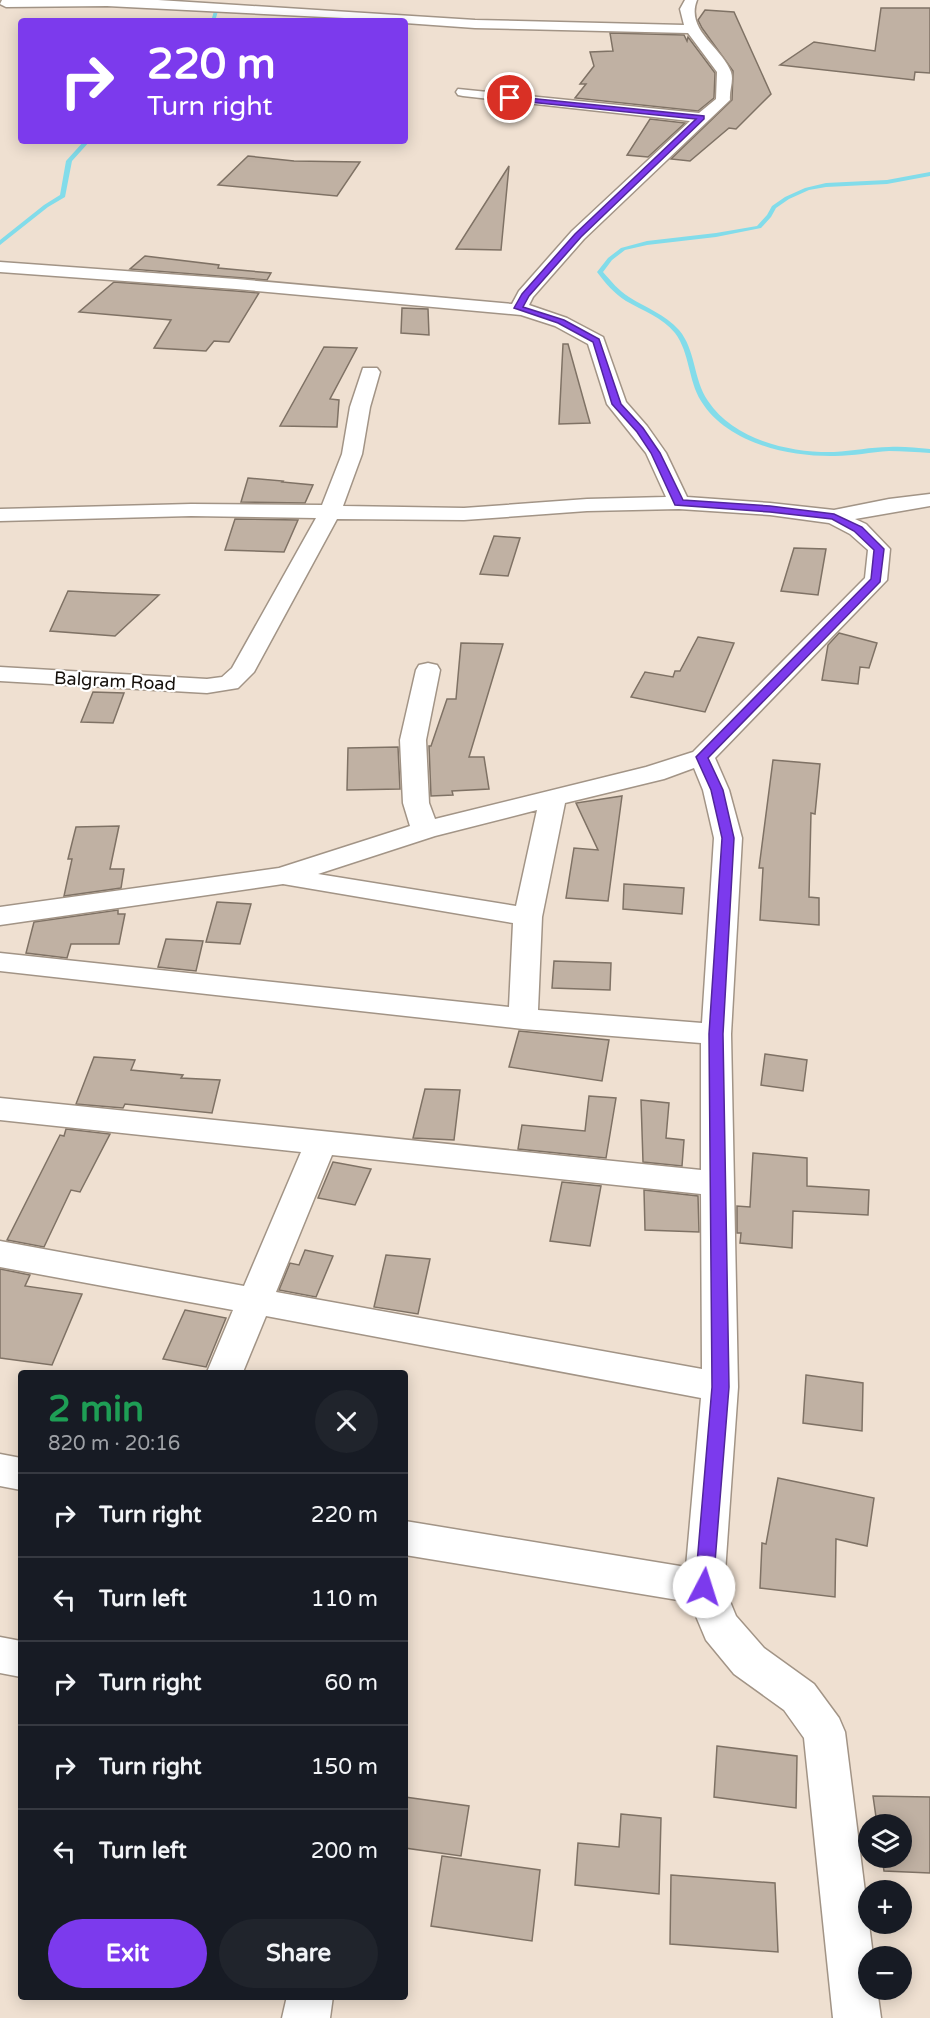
<!DOCTYPE html>
<html lang="en">
<head>
<meta charset="utf-8">
<style>
  body { margin:0; font-family:"Varela Round",sans-serif; background:#20242c; color:#f1f3f6; height:100vh; display:flex; flex-direction:column; font-size:22px; white-space:nowrap }
  * { box-sizing:border-box; margin:0 }
  p { font-size:20px; color:#9ea1a6 }
  .icon { flex:none; width:33px; height:33px; fill:none; stroke:currentColor; stroke-width:2; stroke-linecap:round; stroke-linejoin:round }
  .map { position:relative; flex:1; overflow:hidden }
  .side { position:absolute; left:18px; top:1370px; width:390px; height:630px; display:flex; flex-direction:column; background:#171b24; border-radius:6px; box-shadow:0 3px 15px #0003 }
  .side>* { flex:none }
  .guide { position:absolute; left:18px; top:18px; width:390px; height:126px; border-radius:6px; box-shadow:0 3px 15px #0003; background:#7c3aed; color:#fff; overflow:hidden }
  .fabs { position:absolute; left:858px; top:1814px; display:grid; gap:12px }
  .fabs a { display:grid; place-items:center; width:54px; height:54px; border-radius:50%; background:#171b24; box-shadow:0 3px 15px #0003; font-size:30px }
  .pin { position:absolute; display:grid; place-items:center; width:51px; height:51px; color:#fff; margin:-26px; border:3px solid #fff; border-radius:50%; box-shadow:0 2px 6px #0007 }
  .me { position:absolute; width:66px; margin:-33px; rotate:5deg; stroke-linejoin:round; filter:drop-shadow(0 0 4px #0008) }
  .turn { display:flex; align-items:center; gap:21px; height:126px; padding:0 30px; font-size:27px }
  .turn .icon { width:78px; height:78px; stroke-width:2.5 }
  .turn b { display:block; font-size:42px; line-height:51px }
  .round { display:grid; place-items:center; flex:none; width:63px; height:63px; border-radius:32px; background:#20242c }
  .head { display:flex; align-items:center; justify-content:space-between; height:102px; padding:0 30px }
  h1 { font-size:36px; font-weight:700; line-height:45px; color:#1e9e55 }
  .action { display:flex; gap:12px; margin-top:auto; padding:12px 30px }
  .action a { flex:1; height:69px; border-radius:36px; background:#7c3aed; color:#fff; font-size:24px; font-weight:700; line-height:69px; text-align:center }
  .action a+a { background:#20242c; color:#f1f3f6 }
  ul { padding:0; list-style:none }
  li { display:flex; align-items:center; gap:18px; height:84px; padding:0 30px; border-top:2px solid #363941 }
  li div { flex:1 }
  li b { display:block; font-size:22px }
  li em { font-style:normal }
  .map>svg:first-child { display:block }
  .lines { fill:none; stroke-linecap:round; stroke-linejoin:round }
  .stream { fill:#82dcea; fill-rule:evenodd }
  .building { fill:#c0b1a3; stroke:#7f7265; stroke-width:1.5 }
  .minor-casing { stroke:#a29486; stroke-width:3 }
  .minor { fill:#fff; fill-rule:evenodd }
  .route { fill:#7c3aed; stroke:#51269a; stroke-width:1.5 }
  .labels { text-anchor:middle; dominant-baseline:central; stroke-width:4.5; stroke-linejoin:round; paint-order:stroke }
  .street-label { font-size:18px; fill:#15100b; stroke:#fff }
</style>
</head>
<body>
<div class="map">
<svg width="930" height="2018" viewBox="0 0 930 2018">
  <rect width="100%" height="100%" fill="#efe0d1"/>
  <g class="lines">
    <g class="stream">
      <path d="M217,7L219,8L215,21H211L215,8Z"/>
      <path d="M84,141H90L72,161L65,197L48,207L0,245V240L44,205L60,195L66,161Z"/>
      <path d="M930,172V176L887,184L826,187L809,190L789,199L776,208L771,217L761,228L716,237L647,245L625,250L612,260L603,272C611,281 619,291 629,297C646,308 665,314 679,330C696,350 693,379 708,401C734,440 790,453 834,452C853,451 871,447 889,447C903,446 916,448 930,449V453C916,452 903,451 889,451C871,452 853,456 835,456C788,457 727,443 701,401C688,380 690,353 675,333C662,317 643,311 626,301C614,293 605,283 597,272L608,258L621,248L647,241L716,233L757,226L767,215L772,206L785,197L805,188L826,183L887,180Z"/>
    </g>
  </g>
  <g class="building">
    <path d="M881,8H930V73L915,72L914,80L780,65L814,42L875,51Z"/>
    <path d="M705,10L734,12L771,94L736,129L729,128L690,161L671,159L732,100L733,71L702,28L698,20Z"/>
    <path d="M610,33L684,35L687,41L688,37L715,73L714,98L698,111L575,98L586,84H580L594,66L590,52L613,51Z"/>
    <path d="M650,119L685,123L648,157L627,155Z"/>
    <path d="M248,156L294,161L360,162L337,196L218,185Z"/>
    <path d="M509,166L501,250L456,249Z"/>
    <path d="M145,256L219,265L218,268L271,273L267,280L130,269Z"/>
    <path d="M114,282L236,291L259,293L229,342L214,341L206,351L154,348L171,320L79,312Z"/>
    <path d="M402,308L428,309L429,335L401,333Z"/>
    <path d="M563,344H568L590,423L559,424Z"/>
    <path d="M324,347L357,348L330,399L339,400L337,427L280,426Z"/>
    <path d="M248,478L283,481L282,482L313,485L305,503L241,502Z"/>
    <path d="M235,519L298,520L284,552L225,550Z"/>
    <path d="M494,536L520,538L508,576L480,574Z"/>
    <path d="M794,548L826,549L818,595L781,591Z"/>
    <path d="M68,591L108,593L159,595L115,636L50,631Z"/>
    <path d="M839,633L877,643L869,668L860,667L858,684L822,680L828,645Z"/>
    <path d="M698,637L734,643L705,712L631,697L645,672L673,677L675,671H680Z"/>
    <path d="M461,643L503,644L469,757H484L489,789L452,791L453,795L431,796L429,746H431L447,699H456Z"/>
    <path d="M93,692L124,693L113,723L81,722Z"/>
    <path d="M398,747L400,789L347,790L348,748Z"/>
    <path d="M773,760L820,764L815,814L811,813L809,897L819,898V925L760,920L763,868H759Z"/>
    <path d="M622,796L608,901L566,898L574,848L598,850L576,803Z"/>
    <path d="M119,826L110,869H124L121,888L64,896L72,859H68L76,827Z"/>
    <path d="M624,884L684,888L682,914L623,909Z"/>
    <path d="M217,902L251,904L240,944L206,942Z"/>
    <path d="M118,910V914H125L119,944H71L67,958L26,953L34,922Z"/>
    <path d="M166,939L203,941L196,971L158,967Z"/>
    <path d="M554,961L611,963L610,990L552,988Z"/>
    <path d="M519,1031L609,1040L602,1081L509,1067Z"/>
    <path d="M765,1054L807,1060L803,1091L761,1085Z"/>
    <path d="M94,1057L135,1060L131,1070L183,1075L181,1078L220,1080L212,1113L125,1104L123,1108L76,1104Z"/>
    <path d="M425,1089L460,1090L454,1140L413,1138Z"/>
    <path d="M589,1096L616,1098L606,1158L518,1149L522,1125L585,1131Z"/>
    <path d="M641,1100L669,1103L666,1138L684,1140L682,1166L643,1162Z"/>
    <path d="M66,1129L110,1134L80,1192L71,1190L44,1247L7,1240L60,1135L64,1136Z"/>
    <path d="M753,1153L807,1158V1186L869,1190L868,1215L793,1211L792,1248L740,1243L741,1233H737V1206L750,1207Z"/>
    <path d="M333,1162L371,1169L355,1205L318,1198Z"/>
    <path d="M562,1182L601,1186L590,1246L550,1241Z"/>
    <path d="M644,1190L698,1196L699,1232L645,1230Z"/>
    <path d="M305,1250L333,1256L316,1297L279,1290L290,1263L299,1265Z"/>
    <path d="M386,1255L430,1259L418,1314L374,1307Z"/>
    <path d="M0,1269L30,1275L25,1286L82,1294L52,1365L0,1358Z"/>
    <path d="M185,1310L226,1318L206,1367L163,1359Z"/>
    <path d="M806,1375L863,1383L862,1431L803,1423Z"/>
    <path d="M778,1478L874,1498L867,1546L836,1539L835,1597L760,1588L762,1543L766,1544Z"/>
    <path d="M717,1746L797,1756L796,1808L714,1797Z"/>
    <path d="M873,1796L930,1797V1873L884,1871L882,1857H902V1824H877Z"/>
    <path d="M405,1797L469,1806L461,1856L405,1848Z"/>
    <path d="M621,1814L661,1818L659,1894L575,1885L578,1843L619,1847Z"/>
    <path d="M442,1856L540,1870L532,1941L431,1926Z"/>
    <path d="M671,1875L775,1883L778,1952L670,1944Z"/>
  </g>
  <g class="lines">
    <defs>
      <g id="minor">
        <path d="M2,0H158L475,20L684,25L680,9L685,0H697C685,30 722,47 731,72C734,81 729,90 730,100L584,239L533,297L529,305L567,318L603,337L626,402L647,426L666,453L687,497L770,503L834,510L889,499L930,494V506L855,519L866,524L890,549L887,580L715,758L729,790L742,838L731,1034L738,1387L724,1587L736,1616L764,1648L814,1684L839,1718L845,1732L873,1956H868V1989H877L881,2018H833L804,1738L784,1710L734,1674L706,1640L690,1602L405,1555V1521L686,1567L701,1398L266,1316L243,1372H207L233,1310L0,1267V1241L244,1286L301,1152L0,1120V1098L701,1170V1043L523,1029L0,971V953L509,1007L513,923L283,884L0,925V907L279,868L410,826L403,803L400,740L416,670L419,665L428,663L437,665L440,670L426,740L429,803L435,819L646,767L693,752L865,578L868,550L850,534L829,523L770,515L679,509L587,511L464,520L337,519L254,672L238,688L207,693L0,681V667L207,679L222,677L232,668L316,518L191,516L0,521V509L191,504L322,505L342,454L350,407L363,368H377L380,372L370,407L362,454L343,506L464,508L587,499L666,497L646,453L607,404L588,344L555,326L521,315L236,289L0,272V262L236,279L512,304L519,291L572,231L690,121L463,96L458,95L456,92L458,89L699,113L716,99L717,72L688,33L475,28L405,23V21L107,6L6,7L0,4ZM694,768L703,790L714,838L702,1023L538,1010L542,917L565,803L664,779ZM537,810L516,906L318,874L435,836ZM332,1155L701,1194L702,1369L276,1292Z"/>
        <path d="M0,1454L21,1458V1490L0,1486Z"/>
        <path d="M0,1637L21,1641V1677L0,1673Z"/>
        <path d="M287,1996H333L330,2018H282Z"/>
      </g>
    </defs>
    <use href="#minor" class="minor-casing"/>
    <use href="#minor" class="minor"/>
  </g>
  <path class="route" d="M507,96L704,116V119L581,237L529,296L523,307L564,320L599,339L621,404L643,428L660,453L683,500L770,506L834,514L862,527L884,549L880,582L708,758L723,790L734,838L723,1034L729,1387L713,1587L710,1592L704,1594L698,1592L695,1587L712,1387L709,1034L722,838L711,790L696,757L871,579L874,550L854,531L832,519L770,512L675,505L651,453L637,432L612,404L593,342L558,323L514,308L522,294L575,234L696,119L510,100Z"/>
  <g class="labels">
    <g class="street-label">
      <text transform="translate(115 681) rotate(3)">Balgram Road</text>
    </g>
  </g>
</svg>
<div class="fabs">
<a><svg class="icon" aria-label="layers" viewBox="0 0 24 24"><path d="M12 4l9 5-9 5-9-5zM3 14l9 5 9-5"/></svg></a>
<a>+</a>
<a>−</a>
</div>
<div class="pin" style="left:510px;top:98px;background:#d93025"><svg class="icon" aria-label="arrive" viewBox="0 0 24 24"><path d="M6 21V4h12l-3 4 3 4H6"/></svg></div>
<svg class="me" style="left:704px;top:1587px" viewBox="-20 -20 40 40"><circle r="19" fill="#fff"/><path d="M0-13L10 11 0 6-10 11z" fill="#7c3aed"/></svg>
<div class="guide">
<div class="turn"><svg class="icon" aria-label="right" viewBox="0 0 24 24"><path d="M7 20v-9h11M14 6l5 5-5 5"/></svg><div><b>220 m</b>Turn right</div></div>
</div>
<section class="side">
<div class="head"><div><h1>2 min</h1><p>820 m · 20:16</p></div><a class="round"><svg class="icon" aria-label="close" viewBox="0 0 24 24"><path d="M6 6l12 12M18 6L6 18"/></svg></a></div>
<ul>
<li><svg class="icon" aria-label="right" viewBox="0 0 24 24"><path d="M7 20v-9h11M14 6l5 5-5 5"/></svg><div><b>Turn right</b></div><em>220 m</em></li>
<li><svg class="icon" aria-label="left" viewBox="0 0 24 24"><path d="M17 20v-9H6M10 6l-5 5 5 5"/></svg><div><b>Turn left</b></div><em>110 m</em></li>
<li><svg class="icon" aria-label="right" viewBox="0 0 24 24"><path d="M7 20v-9h11M14 6l5 5-5 5"/></svg><div><b>Turn right</b></div><em>60 m</em></li>
<li><svg class="icon" aria-label="right" viewBox="0 0 24 24"><path d="M7 20v-9h11M14 6l5 5-5 5"/></svg><div><b>Turn right</b></div><em>150 m</em></li>
<li><svg class="icon" aria-label="left" viewBox="0 0 24 24"><path d="M17 20v-9H6M10 6l-5 5 5 5"/></svg><div><b>Turn left</b></div><em>200 m</em></li>
</ul>
<div class="action"><a>Exit</a><a>Share</a></div>
</section>
</div>
</body>
</html>
